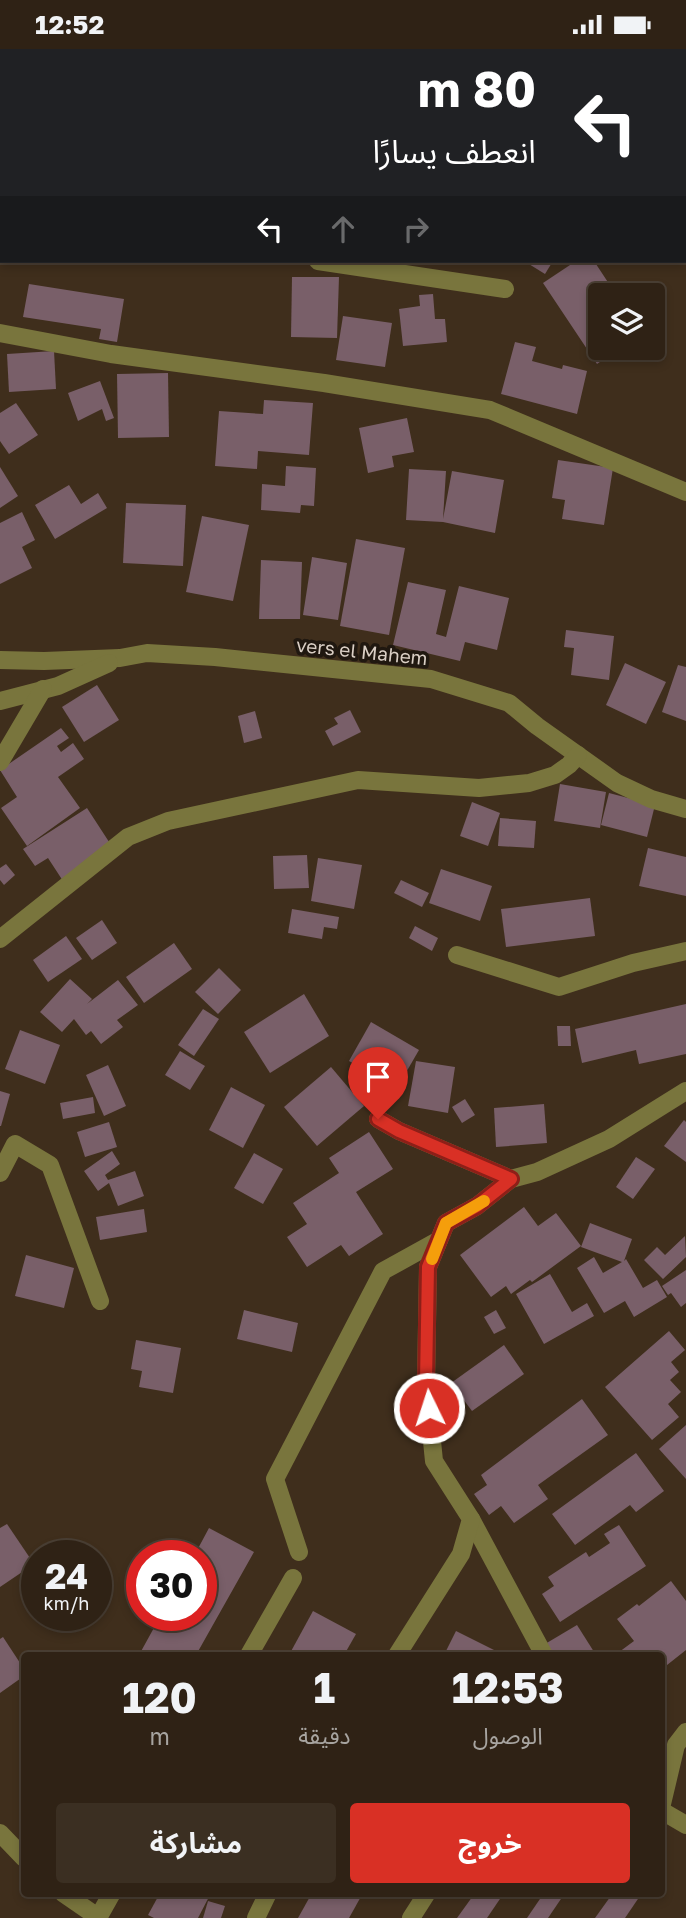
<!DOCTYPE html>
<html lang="ar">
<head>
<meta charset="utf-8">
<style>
  body { margin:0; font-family:"Golos Text","Noto Sans Arabic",sans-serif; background:#3b2f22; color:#f1f3f6; direction:rtl; height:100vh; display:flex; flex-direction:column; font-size:26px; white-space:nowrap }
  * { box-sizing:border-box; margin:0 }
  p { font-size:23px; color:#a7a4a0 }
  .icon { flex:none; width:38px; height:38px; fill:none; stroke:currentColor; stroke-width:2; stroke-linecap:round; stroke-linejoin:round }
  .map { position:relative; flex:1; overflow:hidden; direction:ltr }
  .side { position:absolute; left:21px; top:1603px; width:644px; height:245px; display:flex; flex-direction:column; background:#2f2215; border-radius:7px; box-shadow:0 4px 10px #0003,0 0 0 2px #4a3f34; direction:rtl }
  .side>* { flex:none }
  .banner { position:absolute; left:0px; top:0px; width:686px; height:214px; box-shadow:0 4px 10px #0003,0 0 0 2px #4a3f34; direction:rtl; background:#202124; color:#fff; overflow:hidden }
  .fabs { position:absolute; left:588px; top:234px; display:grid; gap:14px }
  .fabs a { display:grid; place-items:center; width:77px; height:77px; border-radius:7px; background:#2f2215; box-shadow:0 4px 10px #0003,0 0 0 2px #4a3f34; font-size:35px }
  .speed { position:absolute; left:21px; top:1491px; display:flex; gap:14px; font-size:35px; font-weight:700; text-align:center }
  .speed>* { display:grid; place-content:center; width:91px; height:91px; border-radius:50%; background:#2f2215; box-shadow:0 4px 10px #0003,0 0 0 2px #4a3f34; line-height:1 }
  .speed small { font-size:18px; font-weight:400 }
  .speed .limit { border:10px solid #d22; background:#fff; color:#111 }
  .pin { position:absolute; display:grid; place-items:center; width:60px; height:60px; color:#fff; margin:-72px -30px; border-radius:50% 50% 50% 0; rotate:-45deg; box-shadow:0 0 7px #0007 }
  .pin .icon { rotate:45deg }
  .me { position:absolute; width:77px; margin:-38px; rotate:356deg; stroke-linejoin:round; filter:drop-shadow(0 0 5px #0008) }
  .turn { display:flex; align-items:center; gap:24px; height:147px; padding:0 35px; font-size:32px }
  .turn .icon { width:91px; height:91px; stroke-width:2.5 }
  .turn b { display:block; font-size:49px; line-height:60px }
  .lanes { display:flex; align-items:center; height:66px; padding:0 35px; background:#0003; justify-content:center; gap:35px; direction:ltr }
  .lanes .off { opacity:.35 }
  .eta { display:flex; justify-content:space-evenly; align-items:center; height:119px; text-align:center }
  .eta b { font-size:42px; font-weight:700; line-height:49px }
  .button { display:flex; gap:14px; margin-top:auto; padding:14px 35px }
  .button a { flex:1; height:80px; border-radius:7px; background:#d93025; color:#fff; font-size:28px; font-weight:700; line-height:80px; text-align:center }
  .button a+a { background:#3b2f22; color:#f1f3f6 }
  .status { display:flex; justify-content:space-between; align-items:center; height:49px; padding:0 35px; background:#2f2215; direction:ltr }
  .status svg { height:19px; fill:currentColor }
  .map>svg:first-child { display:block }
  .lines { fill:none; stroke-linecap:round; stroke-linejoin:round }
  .stream { stroke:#45515a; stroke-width:7 }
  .building { fill:#795f69 }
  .minor { stroke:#79753d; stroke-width:18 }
  .route-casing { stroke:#8d1f18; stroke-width:18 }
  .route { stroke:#d93025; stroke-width:12 }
  .slow { stroke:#f59e0b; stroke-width:12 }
  .labels { text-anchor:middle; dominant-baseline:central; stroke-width:7; stroke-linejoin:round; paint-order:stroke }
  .street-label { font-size:19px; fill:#dacfc5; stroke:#201810 }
</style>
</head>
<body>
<div class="status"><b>12:52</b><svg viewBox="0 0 49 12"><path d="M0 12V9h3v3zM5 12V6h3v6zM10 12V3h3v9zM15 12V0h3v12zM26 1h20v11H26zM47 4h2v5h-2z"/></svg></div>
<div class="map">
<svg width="686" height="1869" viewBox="0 0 686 1869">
  <rect width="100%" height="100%" fill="#3f2e1c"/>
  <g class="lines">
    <g class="stream">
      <path d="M430,0L437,2"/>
      <path d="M684,56L686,57"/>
    </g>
  </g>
  <g class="building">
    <path d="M524,212H553L545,225Z"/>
    <path d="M576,212H594L617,247H600V299H620L597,315L543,234Z"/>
    <path d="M292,228H339L337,289L291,288Z"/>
    <path d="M29,235L124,250L117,293L99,290L101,280L23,268Z"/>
    <path d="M433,245L435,270H445L447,293L403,297L399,260L420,257L419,246Z"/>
    <path d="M343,267L392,274L385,318L336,311Z"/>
    <path d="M515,293L536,298L532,312L562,320L563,316L587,322L577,365L501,345Z"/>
    <path d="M54,302L56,340L9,343L7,305Z"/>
    <path d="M168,324L169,388L118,389L117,325Z"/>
    <path d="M100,332L114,369L106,372L102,360L78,372L68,344Z"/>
    <path d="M264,351L313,354L309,406L258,402L257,420L215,417L219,362L263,365Z"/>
    <path d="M16,354L38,386L9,405L0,392V364Z"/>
    <path d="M407,369L414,403L392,407L394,418L368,424L359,379Z"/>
    <path d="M558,411L613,419L604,476L562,470L565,451L552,449Z"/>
    <path d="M286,417L316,419L314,457L301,456L300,464L261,461L262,435L285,437Z"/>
    <path d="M0,418L18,447L0,459Z"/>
    <path d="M409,420L446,422L443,470L452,422L504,431L495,484L443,473L406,471Z"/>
    <path d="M69,436L81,455L98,444L107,459L55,490L35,456Z"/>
    <path d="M126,454L186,456L183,517L123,514Z"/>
    <path d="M22,463L35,491L22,498L32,519L0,535V474Z"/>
    <path d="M202,467L249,476L233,552L186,543Z"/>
    <path d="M356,490L405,499L389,586L340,577Z"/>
    <path d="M312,508L347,514L338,571L303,566Z"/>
    <path d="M261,511L302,513L300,570H259Z"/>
    <path d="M408,533L446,541L436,585L446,588L459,537L509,549L497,601L465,593L460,612L393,596Z"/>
    <path d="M566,581L614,587L609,631L571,626L574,599L564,598Z"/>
    <path d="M625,614L666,633L646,675L606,656Z"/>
    <path d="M678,616L686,618V672L662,663Z"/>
    <path d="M97,636L119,671L84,693L62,658Z"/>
    <path d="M350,661L361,683L333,697L325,682L338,675L334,669Z"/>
    <path d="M255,662L262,689L244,694L238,667Z"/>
    <path d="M61,679L69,689L57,697L61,703L73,694L84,710L58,728L80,759L27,797L1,759L17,748L0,721Z"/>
    <path d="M560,735L606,743L600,779L554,772Z"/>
    <path d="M609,744L655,756L647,788L601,776Z"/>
    <path d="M472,753L500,764L488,797L460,787Z"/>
    <path d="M87,759L113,799L63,832L48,809L35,817L23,800Z"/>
    <path d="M500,769L536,772L534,799L498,797Z"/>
    <path d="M648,799L686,808V847L639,837Z"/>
    <path d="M307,806L309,839L274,840L273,807Z"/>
    <path d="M318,809L362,816L354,860L311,852Z"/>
    <path d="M6,815L15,826L4,836L0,831V819Z"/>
    <path d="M441,820L492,837L480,872L429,854Z"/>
    <path d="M401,831L429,844L422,858L394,844Z"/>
    <path d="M590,849L595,887L506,898L501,860Z"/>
    <path d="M292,860L339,868L337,880L324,878L322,890L288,884Z"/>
    <path d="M102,871L117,894L92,911L76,889Z"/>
    <path d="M415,877L438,889L432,902L409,889Z"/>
    <path d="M66,887L82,910L48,933L33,911Z"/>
    <path d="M174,894L192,920L144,954L126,928Z"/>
    <path d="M219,919L241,941L218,965L195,943Z"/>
    <path d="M70,930L92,950L87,955L118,931L138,956L117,971L123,978L101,995L91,982L86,986L74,970L62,983L40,963Z"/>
    <path d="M304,945L329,987L270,1024L244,983Z"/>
    <path d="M686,955V1005L639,1015L636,1001L582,1014L575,980Z"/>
    <path d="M203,960L219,970L194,1007L178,996Z"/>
    <path d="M371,973L419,1001L397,1039L349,1012Z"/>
    <path d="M557,977H570L571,997H558Z"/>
    <path d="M20,981L60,996L45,1035L5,1020Z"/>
    <path d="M180,1002L205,1017L190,1041L165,1026Z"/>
    <path d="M416,1012L455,1018L448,1064L408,1057Z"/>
    <path d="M108,1016L126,1057L104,1067L86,1026Z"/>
    <path d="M331,1018L364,1057L317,1097L284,1058Z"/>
    <path d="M231,1038L265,1056L243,1099L209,1081Z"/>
    <path d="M0,1042L10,1045L1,1077H0Z"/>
    <path d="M93,1048L95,1064L63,1070L60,1054Z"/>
    <path d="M465,1050L475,1066L462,1074L452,1058Z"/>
    <path d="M544,1055L547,1094L496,1098L494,1059Z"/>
    <path d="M684,1071L686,1073V1113L664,1097Z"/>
    <path d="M109,1073L117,1098L85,1108L77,1083Z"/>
    <path d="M369,1083L393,1120L356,1143L383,1185L349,1207L341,1196L307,1218L287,1188L307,1175L293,1154L339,1124L329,1109Z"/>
    <path d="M112,1102L120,1115L105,1126L108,1131L135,1122L144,1147L118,1157L109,1134L98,1142L84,1122Z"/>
    <path d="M254,1104L283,1120L263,1155L234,1139Z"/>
    <path d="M636,1108L655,1120L633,1150L616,1138Z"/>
    <path d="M524,1158L538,1177L556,1164L581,1197L532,1233L530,1231L511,1245L506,1237L491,1248L460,1206Z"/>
    <path d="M144,1160L147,1183L100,1191L96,1168Z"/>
    <path d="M590,1174L632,1190L624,1212L626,1210L643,1239L657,1231L667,1248L634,1268L625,1252L604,1264L577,1219L594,1208L603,1224L622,1213L581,1198Z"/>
    <path d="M685,1187L686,1208L663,1230L644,1211L657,1198L665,1206Z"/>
    <path d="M26,1206L74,1219L64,1259L15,1247Z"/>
    <path d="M686,1221V1254L681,1258L671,1244L668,1246L662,1237Z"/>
    <path d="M550,1225L572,1263L587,1254L594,1267L544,1295L516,1245Z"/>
    <path d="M244,1261L298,1274L292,1303L237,1290Z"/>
    <path d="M496,1261L506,1279L494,1285L484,1268Z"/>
    <path d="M669,1282L685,1301L671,1313L679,1323L670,1331L681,1343L668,1355L679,1368L652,1391L605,1338Z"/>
    <path d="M136,1291L181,1299L173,1344L139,1338L142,1322L131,1320Z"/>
    <path d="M504,1296L524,1325L472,1362L451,1334Z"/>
    <path d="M582,1350L608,1386L538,1436L548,1450L514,1474L501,1457L489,1466L474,1445L487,1436L481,1426Z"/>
    <path d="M686,1376V1430L659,1400Z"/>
    <path d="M636,1404L664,1442L636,1463L630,1456L575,1496L552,1465Z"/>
    <path d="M7,1475L34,1515L0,1538V1479Z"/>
    <path d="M619,1476L646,1517L560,1573L542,1545L554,1537L548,1528L586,1503L589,1508L610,1494L604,1485Z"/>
    <path d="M209,1479L254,1503L196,1606H139L161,1566H201V1507H194Z"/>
    <path d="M671,1532L686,1552V1601L662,1620V1606H615L634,1592L617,1570L637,1555L639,1557Z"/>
    <path d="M313,1562L356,1585L344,1606H289Z"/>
    <path d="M577,1576L596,1606H553L545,1595Z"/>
    <path d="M456,1582L496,1602L494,1606H444Z"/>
    <path d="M3,1588L24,1620V1627L0,1644V1590Z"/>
    <path d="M160,1844H211L198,1869H154L148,1866Z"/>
    <path d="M312,1844H363L349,1869H298Z"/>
    <path d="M475,1844H504L487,1869H457Z"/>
    <path d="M544,1844H565L548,1869H527Z"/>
    <path d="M613,1844H642L625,1869H595Z"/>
    <path d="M208,1852L225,1857L221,1869H203Z"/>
  </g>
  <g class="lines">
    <g class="minor">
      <path d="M0,103H2"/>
      <path d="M0,194H2"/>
      <path d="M318,212L505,240"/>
      <path d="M0,284L111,305L324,334L490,361L686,443"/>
      <path d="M0,611L44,612L120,609L147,604L215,608L431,630L509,654L537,677L617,734L651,750L686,760"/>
      <path d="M0,652L58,637L109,614"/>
      <path d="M0,713L43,640"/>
      <path d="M0,890L128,788L168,772L358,731L479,739L529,734L555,726L569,716L578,706"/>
      <path d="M457,906L559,938L633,914L686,902"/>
      <path d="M378,1070L399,1082L511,1130"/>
      <path d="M0,1124L15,1095L50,1116L100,1252"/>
      <path d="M471,1470L544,1606"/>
      <path d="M299,1503L275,1430L383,1222L439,1191"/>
      <path d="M249,1606L293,1529"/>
      <path d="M397,1606L461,1505L471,1470L434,1412L426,1333L428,1218L446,1174L477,1157L511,1130L537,1123L609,1090L686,1042"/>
      <path d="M662,1755L676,1696L686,1683"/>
      <path d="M662,1762L686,1776"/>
      <path d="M0,1784L24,1809"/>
      <path d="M63,1844L99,1869"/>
      <path d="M98,1869L112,1844"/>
      <path d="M256,1869L268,1844"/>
      <path d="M411,1869L427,1844"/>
    </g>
  </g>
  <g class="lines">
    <defs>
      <path id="route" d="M378,1070L399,1082L511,1130L477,1157L446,1174L428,1218L426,1333L429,1359"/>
    </defs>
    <use href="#route" class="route-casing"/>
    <use href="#route" class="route"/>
    <path class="slow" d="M432,1210L446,1174L484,1152"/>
  </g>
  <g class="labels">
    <g class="street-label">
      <text transform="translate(362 602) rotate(6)">vers el Mahem</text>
    </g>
  </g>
</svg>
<div class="fabs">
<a><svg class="icon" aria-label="layers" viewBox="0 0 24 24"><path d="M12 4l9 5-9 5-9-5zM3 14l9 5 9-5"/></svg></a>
</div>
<div class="speed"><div>24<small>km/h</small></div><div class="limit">30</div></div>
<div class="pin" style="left:378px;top:1070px;background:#d93025"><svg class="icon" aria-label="arrive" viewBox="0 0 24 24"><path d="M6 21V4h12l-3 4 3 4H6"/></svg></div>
<svg class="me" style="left:429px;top:1359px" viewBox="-20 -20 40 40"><circle r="17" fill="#d93025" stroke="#fff" stroke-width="3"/><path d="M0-11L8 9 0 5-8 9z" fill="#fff"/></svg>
<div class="banner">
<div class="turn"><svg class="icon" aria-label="left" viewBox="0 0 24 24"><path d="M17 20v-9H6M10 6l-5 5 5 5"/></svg><div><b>80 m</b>انعطف يسارًا</div></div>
<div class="lanes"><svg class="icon" aria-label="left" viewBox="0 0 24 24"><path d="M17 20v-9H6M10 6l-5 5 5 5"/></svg><svg class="icon off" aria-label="ahead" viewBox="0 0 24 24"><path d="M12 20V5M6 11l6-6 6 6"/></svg><svg class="icon off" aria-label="right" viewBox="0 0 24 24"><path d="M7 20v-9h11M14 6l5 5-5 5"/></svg></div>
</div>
<section class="side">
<div class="eta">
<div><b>12:53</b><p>الوصول</p></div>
<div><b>1</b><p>دقيقة</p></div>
<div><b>120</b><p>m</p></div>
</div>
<div class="button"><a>خروج</a><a>مشاركة</a></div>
</section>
</div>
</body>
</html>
